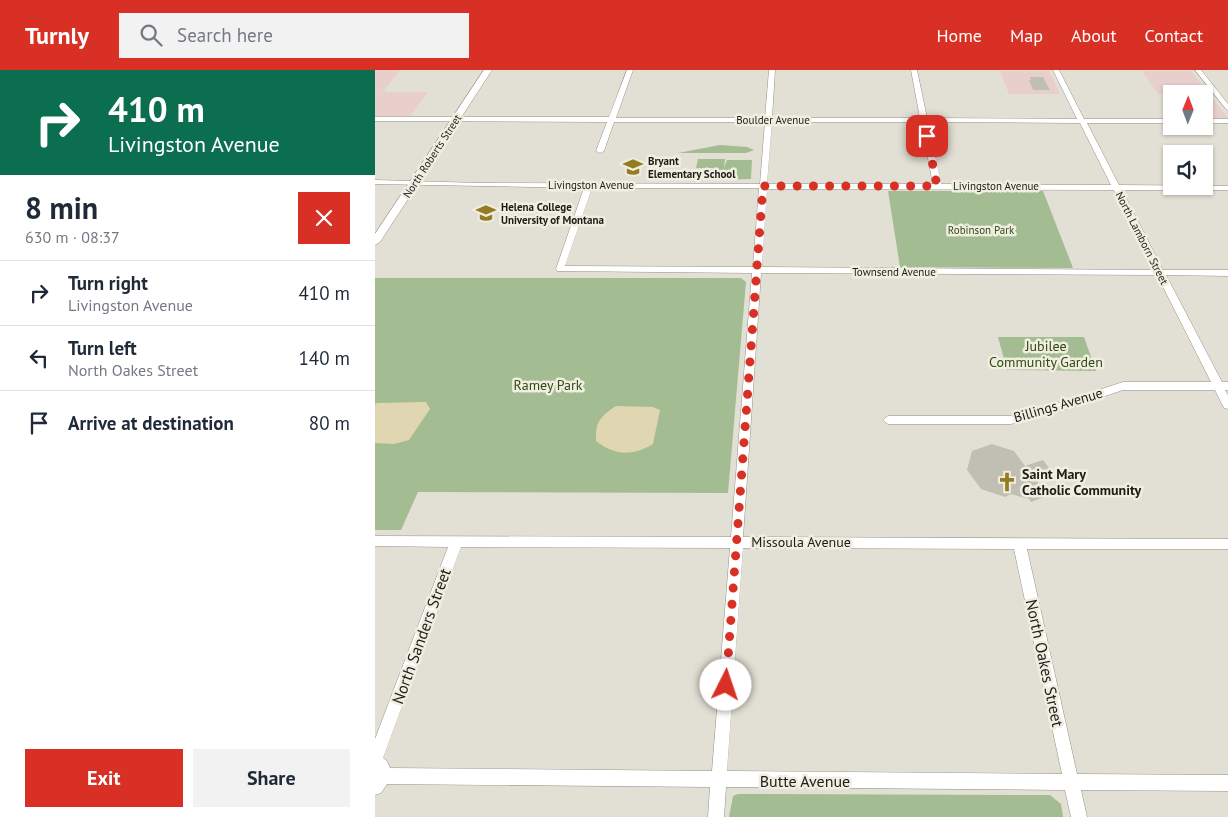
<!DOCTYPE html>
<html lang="en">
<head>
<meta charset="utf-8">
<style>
  body { margin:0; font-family:"PT Sans",sans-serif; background:#f2f2f3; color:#1f2937; height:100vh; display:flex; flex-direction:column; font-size:19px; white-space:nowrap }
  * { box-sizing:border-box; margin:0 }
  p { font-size:16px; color:#747a83 }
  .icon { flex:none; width:28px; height:28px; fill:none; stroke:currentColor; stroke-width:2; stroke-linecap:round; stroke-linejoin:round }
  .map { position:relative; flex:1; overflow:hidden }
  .drawer { display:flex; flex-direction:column; background:#fff; width:375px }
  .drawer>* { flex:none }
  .banner { background:#0b6e4f; color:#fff; overflow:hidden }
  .needle { width:32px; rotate:1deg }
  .controls { position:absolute; left:788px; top:15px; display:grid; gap:10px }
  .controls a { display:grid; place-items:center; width:50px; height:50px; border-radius:0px; background:#fff; box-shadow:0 1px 4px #0004; font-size:25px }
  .pin { position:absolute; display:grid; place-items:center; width:42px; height:42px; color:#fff; margin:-21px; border-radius:10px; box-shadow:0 2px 8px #0006 }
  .me { position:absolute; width:55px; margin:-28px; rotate:4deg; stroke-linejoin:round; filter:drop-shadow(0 0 4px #0008) }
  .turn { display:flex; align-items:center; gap:18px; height:105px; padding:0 25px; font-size:22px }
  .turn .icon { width:65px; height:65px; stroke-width:2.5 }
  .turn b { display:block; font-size:35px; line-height:42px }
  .round { display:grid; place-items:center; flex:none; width:52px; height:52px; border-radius:0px; background:#f2f2f3 }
  .overview { display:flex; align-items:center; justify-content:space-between; height:85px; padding:0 25px }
  h1 { font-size:30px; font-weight:700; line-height:38px }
  .primary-button { display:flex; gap:10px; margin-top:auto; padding:10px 25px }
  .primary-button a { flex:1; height:58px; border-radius:0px; background:#d93025; color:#fff; font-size:20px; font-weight:700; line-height:58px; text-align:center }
  .primary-button a+a { background:#f2f2f3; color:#1f2937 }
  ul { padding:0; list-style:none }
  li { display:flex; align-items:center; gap:15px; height:65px; padding:0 25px; border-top:1px solid #e0e1e3 }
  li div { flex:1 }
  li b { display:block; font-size:19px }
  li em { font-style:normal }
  header { display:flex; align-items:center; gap:30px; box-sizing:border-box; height:70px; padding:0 25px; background:#d93025; color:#fff }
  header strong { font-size:24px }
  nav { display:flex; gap:28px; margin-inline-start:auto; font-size:18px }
  .search { width:350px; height:45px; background:#f2f2f3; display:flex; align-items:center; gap:12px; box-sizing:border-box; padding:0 18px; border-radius:0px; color:#747a83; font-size:19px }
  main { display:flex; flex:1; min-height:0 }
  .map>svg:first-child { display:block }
  .commercial { fill:#e9cfcb }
  .green { fill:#a3bc92 }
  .sand { fill:#e0d6b1 }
  .building { fill:#c1bfb3 }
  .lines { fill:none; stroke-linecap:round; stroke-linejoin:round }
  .minor-casing { stroke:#949287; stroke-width:1 }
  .tertiary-casing { stroke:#949287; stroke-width:1 }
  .minor { fill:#fff; fill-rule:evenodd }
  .tertiary { fill:#fff; fill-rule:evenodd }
  .route { stroke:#d93025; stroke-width:9; stroke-dasharray:0 16.2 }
  .labels { text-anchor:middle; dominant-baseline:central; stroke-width:5; stroke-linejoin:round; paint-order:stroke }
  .far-street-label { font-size:11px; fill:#1d1c18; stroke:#f0ede1 }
  .far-poi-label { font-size:11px; font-weight:bold; fill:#1d1c18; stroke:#f0ede1; text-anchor:start }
  .far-park-label { font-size:11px; fill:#2e4c10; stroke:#f0ede1 }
  .park-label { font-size:14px; fill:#2e4c10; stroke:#f0ede1 }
  .street-label { font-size:14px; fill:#1d1c18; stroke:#f0ede1 }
  .poi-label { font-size:14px; font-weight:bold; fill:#1d1c18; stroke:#f0ede1; text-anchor:start }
  .near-street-label { font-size:16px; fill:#1d1c18; stroke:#f0ede1 }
</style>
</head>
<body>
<header>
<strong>Turnly</strong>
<div class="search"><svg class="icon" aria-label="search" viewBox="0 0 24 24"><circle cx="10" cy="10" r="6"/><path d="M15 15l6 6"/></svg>Search here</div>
<nav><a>Home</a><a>Map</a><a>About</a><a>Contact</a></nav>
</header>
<main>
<section class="drawer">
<div class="banner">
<div class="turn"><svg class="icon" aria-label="right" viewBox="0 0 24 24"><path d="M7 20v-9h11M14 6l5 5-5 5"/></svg><div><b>410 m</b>Livingston Avenue</div></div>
</div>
<div class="overview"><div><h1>8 min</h1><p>630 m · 08:37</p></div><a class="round" style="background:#d93025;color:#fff"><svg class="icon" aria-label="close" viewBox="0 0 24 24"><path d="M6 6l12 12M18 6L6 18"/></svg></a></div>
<ul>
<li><svg class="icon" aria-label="right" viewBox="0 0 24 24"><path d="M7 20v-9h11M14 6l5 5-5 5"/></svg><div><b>Turn right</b><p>Livingston Avenue</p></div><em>410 m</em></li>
<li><svg class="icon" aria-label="left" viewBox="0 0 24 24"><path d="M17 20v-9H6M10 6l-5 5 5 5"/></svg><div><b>Turn left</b><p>North Oakes Street</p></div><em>140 m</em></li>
<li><svg class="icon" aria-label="arrive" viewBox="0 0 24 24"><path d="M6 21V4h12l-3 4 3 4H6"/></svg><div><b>Arrive at destination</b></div><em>80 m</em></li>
</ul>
<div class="primary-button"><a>Exit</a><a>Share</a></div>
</section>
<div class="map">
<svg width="853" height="747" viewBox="0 0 853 747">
  <rect width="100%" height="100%" fill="#e2e0d4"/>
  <g class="commercial">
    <path d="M0,0H25L8,22H53L35,46H0Z"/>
    <path d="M625,1H674L685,24H634Z"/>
    <path d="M767,1H816L853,48H829V24H783Z"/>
  </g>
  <g class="green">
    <path d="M345,75L372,77L379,80L371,83H303Z"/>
    <path d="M323,89H350L349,98L352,90H377L376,109L338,110L340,98H321Z"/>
    <path d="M513,121H668L698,198L525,197Z"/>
    <path d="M0,208H366L371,212L353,423L43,422L26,460H0Z"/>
    <path d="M623,267H709L721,301L632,300Z"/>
    <path d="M363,724L675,725L686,734L688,747H354L358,726Z"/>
  </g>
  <g class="sand">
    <path d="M51,332L55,339L34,370L19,374L0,373V335L2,333Z"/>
    <path d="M241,336L278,337L285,340L278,374C258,386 240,386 221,371C220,351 226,346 241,336Z"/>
  </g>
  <g class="building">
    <path d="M655,7H668L675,20H658L654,10H656Z"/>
    <path d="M617,374L639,381L650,396L668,390L677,402L665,406L661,418L669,427L656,432L654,429L636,424L630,427L606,419L592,400L597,381Z"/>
  </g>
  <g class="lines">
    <defs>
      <g id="minor">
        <path d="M252,0H258L241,48H390L394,0H400L397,48H545L536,0H542L552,48L702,49L678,0H684L709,49H796V53H712L744,115L853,116V120H747L788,200H853V206L791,205L847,312H853V320H850L853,325V339L849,338L840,320H748L683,342L636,354H513L508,350L513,346H636L678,335L748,312H836L782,205L386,203L368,467L853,469V479H652L702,704L853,705V721L706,720L712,747H696L690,720L351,717L349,747H333L335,717L12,714L6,723L0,725V669L73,477L0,476V466L356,467L377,203L182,201L181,199L209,118L0,114V110L104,113L385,114L390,52H239L229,81L225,83L221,81L232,52L0,51V47H234ZM397,52H546L558,114H392ZM553,52L705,53L736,115L566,114ZM217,118H384L378,197L190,196ZM392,119L739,120L779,200L387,197ZM86,477L355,478L337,701L15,698L12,691L8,688ZM368,478L639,479L687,704L352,701Z"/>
        <path d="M820,0H826L853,34V40L851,39Z"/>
        <rect x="829" y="49" width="24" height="4"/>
      </g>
      <path id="tertiary" d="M109,0H117L5,172L0,175V164Z"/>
    </defs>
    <use href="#minor" class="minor-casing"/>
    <use href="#tertiary" class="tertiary-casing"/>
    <use href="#minor" class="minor"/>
    <use href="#tertiary" class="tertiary"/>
  </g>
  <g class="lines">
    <path class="route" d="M351,615L388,116H562L552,66"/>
  </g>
  <defs>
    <symbol id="school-bare" viewBox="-9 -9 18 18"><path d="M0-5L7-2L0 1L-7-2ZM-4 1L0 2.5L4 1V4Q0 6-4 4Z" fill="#947c23" stroke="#f0ede1" stroke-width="2.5" paint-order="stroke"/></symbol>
    <symbol id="university-bare" viewBox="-9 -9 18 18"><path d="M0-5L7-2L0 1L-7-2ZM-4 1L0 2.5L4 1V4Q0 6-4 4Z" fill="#947c23" stroke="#f0ede1" stroke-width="2.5" paint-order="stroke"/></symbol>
    <symbol id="church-bare" viewBox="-9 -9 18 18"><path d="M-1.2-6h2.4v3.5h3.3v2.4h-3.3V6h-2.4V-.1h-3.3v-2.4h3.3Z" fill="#947c23" stroke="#f0ede1" stroke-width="2.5" paint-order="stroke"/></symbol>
  </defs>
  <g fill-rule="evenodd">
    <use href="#school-bare" x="244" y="83" width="28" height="28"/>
    <use href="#university-bare" x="97" y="129" width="28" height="28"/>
    <use href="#church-bare" x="618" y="398" width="28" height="28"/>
  </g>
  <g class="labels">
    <g class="far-street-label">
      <text x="398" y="50">Boulder Avenue</text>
      <text transform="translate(57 86) rotate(-57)">North Roberts Street</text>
      <text x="216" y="115">Livingston Avenue</text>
      <text x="621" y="116">Livingston Avenue</text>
      <text transform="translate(767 168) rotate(63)">North Lamborn Street</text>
      <text x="519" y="202">Townsend Avenue</text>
    </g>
    <g class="far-poi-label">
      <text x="273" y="91">Bryant<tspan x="273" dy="13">Elementary School</tspan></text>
      <text x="126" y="137">Helena College<tspan x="126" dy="13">University of Montana</tspan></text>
    </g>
    <g class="far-park-label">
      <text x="606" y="160">Robinson Park</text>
    </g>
    <g class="park-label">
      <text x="671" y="276">Jubilee<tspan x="671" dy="16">Community Garden</tspan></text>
      <text x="173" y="315">Ramey Park</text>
    </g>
    <g class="street-label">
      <text transform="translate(683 335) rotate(-16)">Billings Avenue</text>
      <text x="426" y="472">Missoula Avenue</text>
    </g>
    <g class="poi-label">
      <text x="647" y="404">Saint Mary<tspan x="647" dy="16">Catholic Community</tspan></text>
    </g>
    <g class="near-street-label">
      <text transform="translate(46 566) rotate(-70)">North Sanders Street</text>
      <text transform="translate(670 593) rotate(78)">North Oakes Street</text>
      <text x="430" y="711">Butte Avenue</text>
    </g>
  </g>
</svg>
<div class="controls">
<a><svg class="needle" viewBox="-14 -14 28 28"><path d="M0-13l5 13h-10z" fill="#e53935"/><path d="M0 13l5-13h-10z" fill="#747a83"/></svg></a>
<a><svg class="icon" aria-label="sound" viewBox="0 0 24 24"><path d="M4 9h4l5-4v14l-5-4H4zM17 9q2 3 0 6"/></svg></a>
</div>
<div class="pin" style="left:552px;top:66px;background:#d93025"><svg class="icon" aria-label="arrive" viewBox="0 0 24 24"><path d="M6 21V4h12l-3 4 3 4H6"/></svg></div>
<svg class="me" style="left:351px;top:615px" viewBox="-20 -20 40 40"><circle r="19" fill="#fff"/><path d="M0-13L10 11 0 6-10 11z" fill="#d93025"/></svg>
</div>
</main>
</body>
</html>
